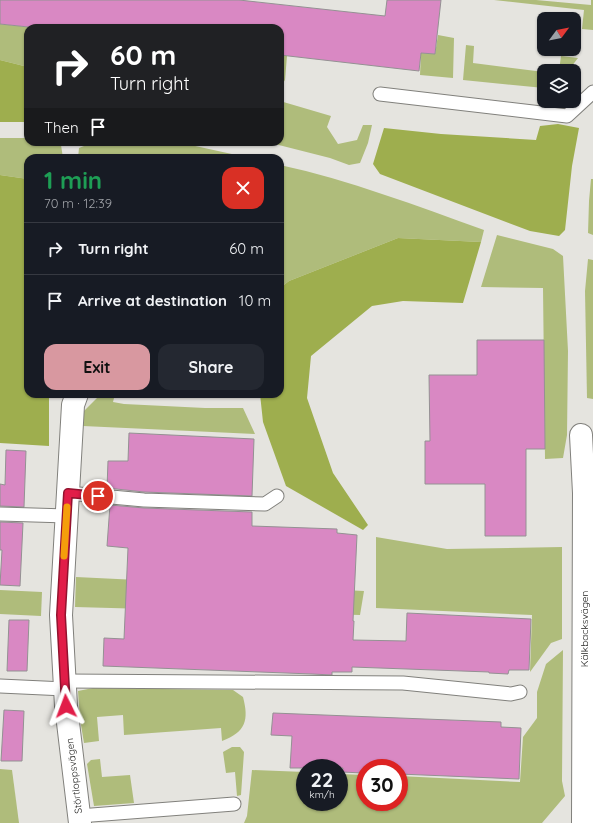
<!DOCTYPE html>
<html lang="en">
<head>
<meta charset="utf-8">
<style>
  body { margin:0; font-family:Quicksand,sans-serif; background:#242831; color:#f1f3f6; height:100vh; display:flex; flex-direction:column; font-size:15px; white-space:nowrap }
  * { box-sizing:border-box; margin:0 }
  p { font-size:13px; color:#9ea1a6 }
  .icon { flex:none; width:22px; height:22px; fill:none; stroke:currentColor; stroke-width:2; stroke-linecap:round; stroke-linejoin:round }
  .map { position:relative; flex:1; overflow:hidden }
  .sheet { position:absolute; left:24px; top:154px; width:260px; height:244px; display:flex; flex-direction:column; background:#171b24; border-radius:12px; box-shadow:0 1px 3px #0004 }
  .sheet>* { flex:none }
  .top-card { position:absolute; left:24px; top:24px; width:260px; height:122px; border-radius:12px; box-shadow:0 1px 3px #0004; background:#202124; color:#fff; overflow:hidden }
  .needle { width:26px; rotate:58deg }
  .controls { position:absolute; left:537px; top:12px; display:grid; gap:8px }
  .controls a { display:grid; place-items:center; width:44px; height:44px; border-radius:8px; background:#171b24; box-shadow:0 1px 3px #0004; font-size:20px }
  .speed { position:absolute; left:296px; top:759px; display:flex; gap:8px; font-size:20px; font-weight:700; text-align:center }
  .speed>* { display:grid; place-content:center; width:52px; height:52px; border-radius:50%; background:#171b24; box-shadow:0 1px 3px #0004; line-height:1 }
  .speed small { font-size:10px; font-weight:400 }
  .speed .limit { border:6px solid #d22; background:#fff; color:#111 }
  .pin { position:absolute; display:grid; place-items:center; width:34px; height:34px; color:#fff; margin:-17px; border:2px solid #fff; border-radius:50%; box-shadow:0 1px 4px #0007 }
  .me { position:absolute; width:44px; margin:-22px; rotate:357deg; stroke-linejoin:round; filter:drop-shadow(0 0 3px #0008) }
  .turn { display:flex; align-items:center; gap:14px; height:84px; padding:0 20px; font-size:18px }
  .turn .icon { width:52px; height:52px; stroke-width:2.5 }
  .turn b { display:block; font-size:28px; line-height:34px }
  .then { display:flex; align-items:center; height:38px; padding:0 20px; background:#0003; gap:8px; font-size:15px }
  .round { display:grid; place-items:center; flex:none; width:42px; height:42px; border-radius:12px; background:#242831 }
  .head { display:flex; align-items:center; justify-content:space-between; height:68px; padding:0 20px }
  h1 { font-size:24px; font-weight:800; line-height:30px; color:#1e9e55 }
  .primary-button { display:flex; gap:8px; margin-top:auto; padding:8px 20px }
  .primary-button a { flex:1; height:46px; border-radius:12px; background:#d898a0; color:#111; font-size:16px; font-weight:800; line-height:46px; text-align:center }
  .primary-button a+a { background:#242831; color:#f1f3f6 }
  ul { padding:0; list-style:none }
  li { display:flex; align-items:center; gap:12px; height:52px; padding:0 20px; border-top:1px solid #363941 }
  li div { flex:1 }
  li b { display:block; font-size:15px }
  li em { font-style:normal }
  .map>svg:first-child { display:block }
  .green { fill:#afbc7b }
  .forest { fill:#9eae4e }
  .building { fill:#d988c3; stroke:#949193 }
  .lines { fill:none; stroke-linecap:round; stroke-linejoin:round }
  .lane-casing { stroke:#81807c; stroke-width:15 }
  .street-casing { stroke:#81807c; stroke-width:24 }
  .lane { stroke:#fff; stroke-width:13 }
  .street { stroke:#fff; stroke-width:22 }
  .route-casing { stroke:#92132f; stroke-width:10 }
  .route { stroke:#e11d48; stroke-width:7 }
  .slow { stroke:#f59e0b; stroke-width:7 }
  .labels { text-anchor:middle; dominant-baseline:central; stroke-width:3.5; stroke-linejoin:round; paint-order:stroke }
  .street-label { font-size:10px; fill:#1b1b19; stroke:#fff }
</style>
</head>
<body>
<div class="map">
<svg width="593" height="823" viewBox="0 0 593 823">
  <rect width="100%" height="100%" fill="#e5e4df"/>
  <g class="green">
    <path d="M494,0H536L591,5V0H593V30L582,29L584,10Z"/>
    <path d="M0,24L38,28H28V67L0,60Z"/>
    <path d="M438,35L454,38L453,78L420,75L421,53L435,54Z"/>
    <path d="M466,45L474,46L473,63L544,72V88L463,80Z"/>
    <path d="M280,55L287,56L285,80L280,87Z"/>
    <path d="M561,56L578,58L568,71H559Z"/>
    <path d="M280,101L331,116L327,127L338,144L357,140L363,125H372L368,143L360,163L349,165L330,158L267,142H280Z"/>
    <path d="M0,138H28V142H60L61,145L63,158H28V179L0,175Z"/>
    <path d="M94,142H177L250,158H78L79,148Z"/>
    <path d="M280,165C349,180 417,206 484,230L481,242L398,238L289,281L280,288Z"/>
    <path d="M591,179H593V235L588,233L589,201Z"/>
    <path d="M497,235L553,249L563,256L568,351L567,435L563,458L545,459L543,288L481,287Z"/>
    <path d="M588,259L593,260V399L587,398L585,291Z"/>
    <path d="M101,394H115L113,402L124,404L205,408H243L255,434L83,426L84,411Z"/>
    <path d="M376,537L447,549L562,547V639L551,643L530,672L532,615L376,608Z"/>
    <path d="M76,577L364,591L360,615L75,607Z"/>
    <path d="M0,590L42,592L41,616L0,614Z"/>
    <path d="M563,650L562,781L565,796L542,823H244L247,816L252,770L305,772V802H339V774L365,775V802H399V776L520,782L523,737L537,718V692L546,664Z"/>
    <path d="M93,688L233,690L243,697C249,720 246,732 222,741L221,728L124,735L123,715L97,717L99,741L84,743L80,719L78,691Z"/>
    <path d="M232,747H240L244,752L241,795L237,796L235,772L226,773L223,752Z"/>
    <path d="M100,759L102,777L130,775L134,803L94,806L87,764L91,760Z"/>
    <path d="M0,769L12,770L19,823H0Z"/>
  </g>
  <g class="forest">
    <path d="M0,60L28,67V122H0Z"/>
    <path d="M558,124L579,128L572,166L565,230L559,236L530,231L380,174L373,164L384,128L441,134L536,140L540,126Z"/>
    <path d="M0,175L28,179V394H49V446L0,443Z"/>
    <path d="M398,238L481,242L463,303L403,301L372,306L311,356L307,398L333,473L368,525L363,530L286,486L263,422L260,394H280V288L289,281Z"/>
  </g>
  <g class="building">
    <path d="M0,0H239L385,16L387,0H441L435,54L421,53L419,71L280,55V28H38L0,24Z"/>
    <path d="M477,340H544L545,449H526V536H485V484H425V441H430L429,375H477Z"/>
    <path d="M129,433L254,439L252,496L144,492L107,488L108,461H128Z"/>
    <path d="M6,450L26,451L24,507L0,506V484L5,485Z"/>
    <path d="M110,505L144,508L252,512V526L337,529V533L357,535L353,621H354L353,640L406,641L407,613L531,619L529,670H509L508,674L489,673V672L352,667V672H332V675L312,674L103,666L104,638L124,639L128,548L107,546Z"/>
    <path d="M0,522L23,523L20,586L0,585L2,550H0Z"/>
    <path d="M9,620H29L27,671H7Z"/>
    <path d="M4,710L24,711L22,761H1Z"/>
    <path d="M273,713L501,722V727L521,728L519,779L399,774V768H363V773L342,772L343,768H290L292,736L271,735Z"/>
  </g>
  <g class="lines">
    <defs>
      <g id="lane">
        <path d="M380,94L567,116L593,92"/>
        <path d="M68,493L144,500L265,504L277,496"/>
        <path d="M0,514L67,516"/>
        <path d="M65,681L403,683L511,694L520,692"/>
        <path d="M0,686L65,689"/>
        <path d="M79,816L234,804"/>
      </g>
      <g id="street">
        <path d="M77,394L73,405L61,615L66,706L80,823"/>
        <path d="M581,435L584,493L583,823"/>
      </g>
    </defs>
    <use href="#lane" class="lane-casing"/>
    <use href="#street" class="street-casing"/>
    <use href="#lane" class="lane"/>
    <use href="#street" class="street"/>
  </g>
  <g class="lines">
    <defs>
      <path id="route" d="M66,706L61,615L68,493L98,496"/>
    </defs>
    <use href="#route" class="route-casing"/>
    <use href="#route" class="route"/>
    <path class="slow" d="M64,556L67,507"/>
  </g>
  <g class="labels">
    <g class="street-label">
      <text transform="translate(584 629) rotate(-90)">Kälkbacksvägen</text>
      <text transform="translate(74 776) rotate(-97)">Störtloppsvägen</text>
    </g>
  </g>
</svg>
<div class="controls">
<a><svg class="needle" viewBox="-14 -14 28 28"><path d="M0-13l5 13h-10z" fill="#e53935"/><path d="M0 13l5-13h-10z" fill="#9ea1a6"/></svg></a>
<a><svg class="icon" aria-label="layers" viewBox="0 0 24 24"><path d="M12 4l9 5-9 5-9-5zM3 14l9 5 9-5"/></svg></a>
</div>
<div class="speed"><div>22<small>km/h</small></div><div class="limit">30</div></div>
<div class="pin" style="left:98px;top:496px;background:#d93025"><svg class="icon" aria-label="arrive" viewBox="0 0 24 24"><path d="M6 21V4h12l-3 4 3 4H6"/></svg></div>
<svg class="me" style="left:66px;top:706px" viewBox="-20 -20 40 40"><path d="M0-17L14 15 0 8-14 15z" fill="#e11d48" stroke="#fff" stroke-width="4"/></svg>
<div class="top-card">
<div class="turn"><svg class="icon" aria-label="right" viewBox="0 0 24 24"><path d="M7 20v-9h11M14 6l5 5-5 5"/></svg><div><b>60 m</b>Turn right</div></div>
<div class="then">Then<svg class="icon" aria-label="arrive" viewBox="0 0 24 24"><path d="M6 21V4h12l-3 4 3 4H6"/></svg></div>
</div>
<section class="sheet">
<div class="head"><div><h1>1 min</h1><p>70 m · 12:39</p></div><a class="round" style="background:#d93025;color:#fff"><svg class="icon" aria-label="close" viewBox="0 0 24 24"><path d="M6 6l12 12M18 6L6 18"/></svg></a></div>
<ul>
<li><svg class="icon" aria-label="right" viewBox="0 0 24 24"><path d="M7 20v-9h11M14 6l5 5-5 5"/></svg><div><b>Turn right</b></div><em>60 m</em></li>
<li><svg class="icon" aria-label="arrive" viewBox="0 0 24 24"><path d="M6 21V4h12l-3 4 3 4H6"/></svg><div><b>Arrive at destination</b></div><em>10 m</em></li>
</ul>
<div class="primary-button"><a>Exit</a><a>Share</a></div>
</section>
</div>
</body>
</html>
